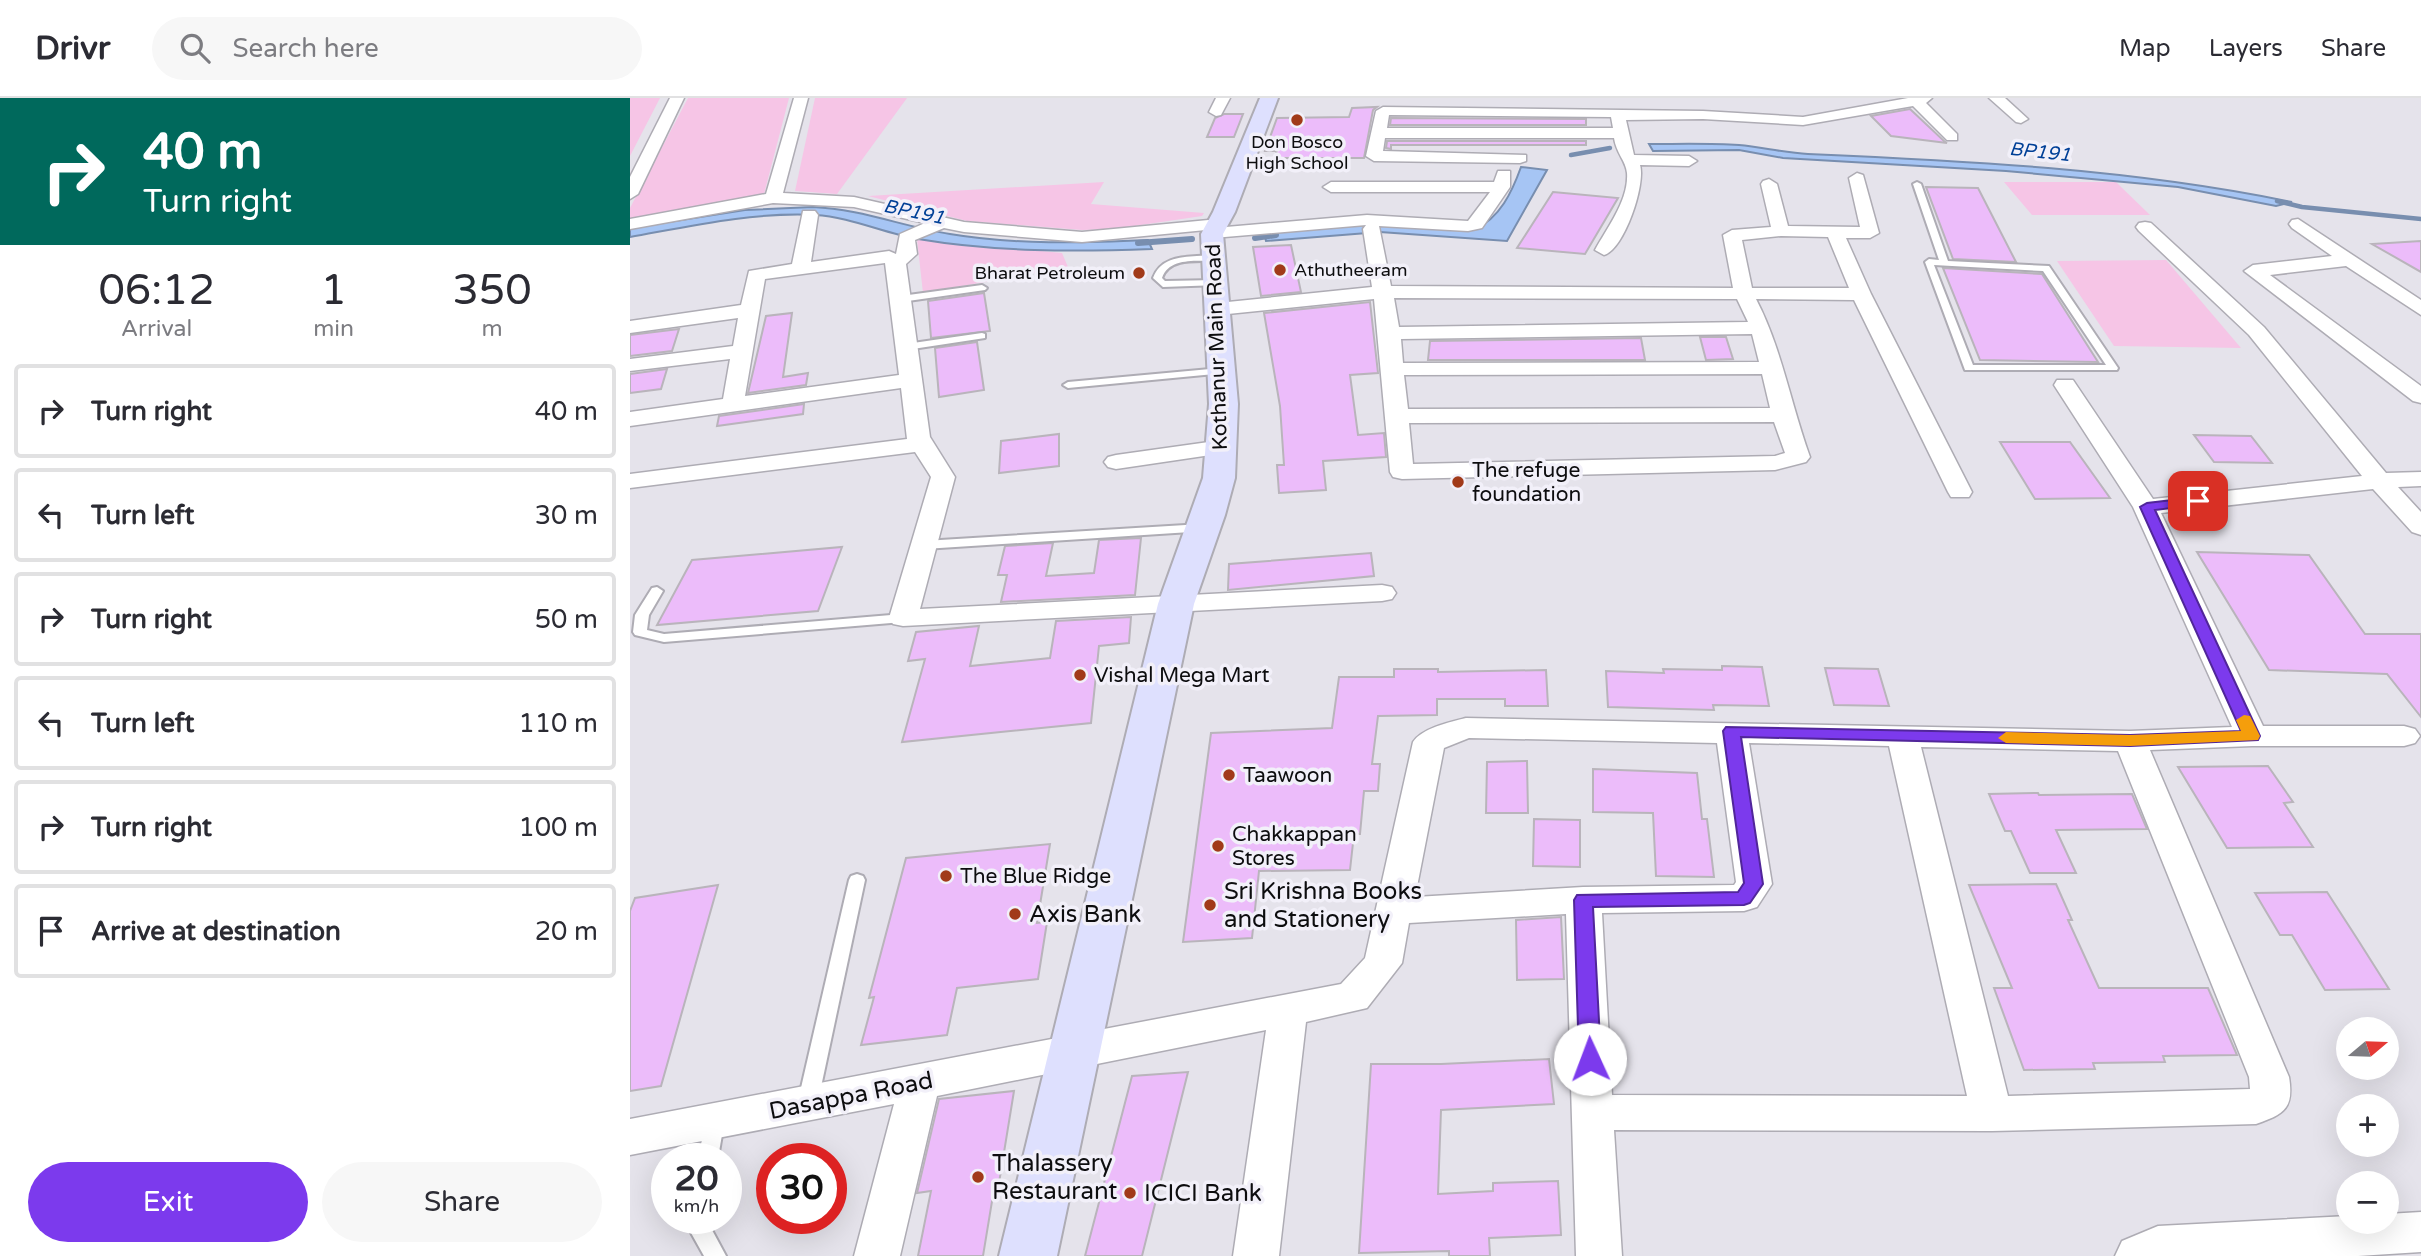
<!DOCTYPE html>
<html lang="en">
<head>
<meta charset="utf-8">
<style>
  body { margin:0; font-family:"Varela Round",sans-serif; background:#f7f7f7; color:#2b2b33; height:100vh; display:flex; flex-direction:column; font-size:26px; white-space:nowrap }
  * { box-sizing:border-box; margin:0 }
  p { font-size:23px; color:#7c7c81 }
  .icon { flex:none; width:38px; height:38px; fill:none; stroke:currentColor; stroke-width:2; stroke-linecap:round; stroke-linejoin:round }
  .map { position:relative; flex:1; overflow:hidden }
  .panel { display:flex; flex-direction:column; background:#fff; width:630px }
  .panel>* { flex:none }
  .guide { background:#00695c; color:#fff; overflow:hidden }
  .needle { width:46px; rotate:71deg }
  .buttons { position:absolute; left:1706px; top:919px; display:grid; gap:14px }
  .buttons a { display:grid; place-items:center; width:63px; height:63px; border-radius:50%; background:#fff; box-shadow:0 7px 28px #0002; font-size:35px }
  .speed { position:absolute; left:21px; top:1045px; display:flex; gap:14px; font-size:35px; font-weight:700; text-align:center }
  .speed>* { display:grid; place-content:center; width:91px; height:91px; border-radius:50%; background:#fff; box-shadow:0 7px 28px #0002; line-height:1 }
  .speed small { font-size:18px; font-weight:400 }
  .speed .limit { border:10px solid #d22; background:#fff; color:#111 }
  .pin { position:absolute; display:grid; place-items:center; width:60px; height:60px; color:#fff; margin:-30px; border-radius:14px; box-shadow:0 4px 10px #0006 }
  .me { position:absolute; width:77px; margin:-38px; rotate:358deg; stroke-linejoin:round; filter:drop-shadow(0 0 5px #0008) }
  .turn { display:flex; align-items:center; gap:24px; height:147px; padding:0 28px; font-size:32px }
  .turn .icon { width:91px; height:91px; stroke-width:2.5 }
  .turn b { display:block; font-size:49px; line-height:60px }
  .eta { display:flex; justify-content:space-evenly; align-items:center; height:119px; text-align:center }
  .eta b { font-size:42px; font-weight:600; line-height:49px }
  .button { display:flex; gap:14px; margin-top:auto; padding:14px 28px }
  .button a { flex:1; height:80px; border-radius:42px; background:#7c3aed; color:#fff; font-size:28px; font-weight:600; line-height:80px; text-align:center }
  .button a+a { background:#f7f7f7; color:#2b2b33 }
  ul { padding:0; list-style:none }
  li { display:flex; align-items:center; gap:21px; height:94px; margin:0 14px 10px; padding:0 14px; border:4px solid #e1e1e2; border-radius:7px }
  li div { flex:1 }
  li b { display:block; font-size:26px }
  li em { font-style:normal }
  header { display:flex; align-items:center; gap:42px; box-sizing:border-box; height:98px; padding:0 35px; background:#fff; border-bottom:2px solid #e1e1e2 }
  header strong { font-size:33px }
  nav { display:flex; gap:38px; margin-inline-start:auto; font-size:24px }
  .search { width:490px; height:63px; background:#f7f7f7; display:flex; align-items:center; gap:18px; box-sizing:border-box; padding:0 24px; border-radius:38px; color:#7c7c81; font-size:26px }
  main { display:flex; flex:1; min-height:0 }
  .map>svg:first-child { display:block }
  .green { fill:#f6c5e6 }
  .water { fill:#a6c5f4; stroke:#788eaf; stroke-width:2 }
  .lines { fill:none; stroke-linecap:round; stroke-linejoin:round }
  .stream-far1 { stroke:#788eaf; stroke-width:4.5 }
  .stream { stroke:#788eaf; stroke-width:6 }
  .building { fill:#ecbcfa; stroke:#b9b4bb; stroke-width:2 }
  .lane-casing { stroke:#aeacb4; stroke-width:4 }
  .street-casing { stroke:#aeacb4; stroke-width:3 }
  .secondary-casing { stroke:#aeacb4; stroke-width:4 }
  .lane { fill:#fff; fill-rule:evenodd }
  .street { fill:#fff; fill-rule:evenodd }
  .secondary { fill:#dee0fe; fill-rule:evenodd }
  .route { fill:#7c3aed; stroke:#51269a; stroke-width:2 }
  .slow { fill:#f59e0b }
  .poi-dot { fill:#a13a19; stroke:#f2f0f9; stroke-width:2.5 }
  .labels { text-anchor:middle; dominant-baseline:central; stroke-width:7; stroke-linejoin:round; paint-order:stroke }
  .far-poi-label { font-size:18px; fill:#0d0d0f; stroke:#f2f0f9 }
  .far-water-label { font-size:19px; font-style:italic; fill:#014097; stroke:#f2f0f9 }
  .street-label { font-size:21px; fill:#0d0d0f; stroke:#f2f0f9 }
  .poi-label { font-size:21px; fill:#0d0d0f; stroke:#f2f0f9; text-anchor:start }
  .near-poi-label { font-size:24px; fill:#0d0d0f; stroke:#f2f0f9; text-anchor:start }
  .near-street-label { font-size:24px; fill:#0d0d0f; stroke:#f2f0f9 }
</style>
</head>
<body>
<header>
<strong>Drivr</strong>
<div class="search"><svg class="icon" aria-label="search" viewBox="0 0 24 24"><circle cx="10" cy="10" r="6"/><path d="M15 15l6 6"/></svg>Search here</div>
<nav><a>Map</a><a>Layers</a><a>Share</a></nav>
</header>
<main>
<section class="panel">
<div class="guide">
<div class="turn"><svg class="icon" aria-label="right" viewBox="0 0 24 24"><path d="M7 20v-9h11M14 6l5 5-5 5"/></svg><div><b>40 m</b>Turn right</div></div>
</div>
<div class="eta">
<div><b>06:12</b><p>Arrival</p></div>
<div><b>1</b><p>min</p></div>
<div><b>350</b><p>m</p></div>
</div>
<ul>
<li><svg class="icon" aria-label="right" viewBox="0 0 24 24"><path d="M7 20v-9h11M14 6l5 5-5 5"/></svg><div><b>Turn right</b></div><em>40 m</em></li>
<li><svg class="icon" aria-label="left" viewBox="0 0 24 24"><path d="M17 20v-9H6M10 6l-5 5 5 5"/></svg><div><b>Turn left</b></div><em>30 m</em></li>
<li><svg class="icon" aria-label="right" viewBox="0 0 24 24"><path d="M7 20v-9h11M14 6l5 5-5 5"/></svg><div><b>Turn right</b></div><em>50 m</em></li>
<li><svg class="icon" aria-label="left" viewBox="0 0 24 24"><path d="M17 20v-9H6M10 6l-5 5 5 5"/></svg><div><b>Turn left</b></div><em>110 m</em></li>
<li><svg class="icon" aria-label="right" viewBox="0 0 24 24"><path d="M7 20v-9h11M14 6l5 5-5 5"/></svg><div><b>Turn right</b></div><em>100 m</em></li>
<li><svg class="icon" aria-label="arrive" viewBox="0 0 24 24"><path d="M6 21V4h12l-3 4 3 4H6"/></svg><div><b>Arrive at destination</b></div><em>20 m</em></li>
</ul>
<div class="button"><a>Exit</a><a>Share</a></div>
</section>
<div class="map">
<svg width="1791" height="1158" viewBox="0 0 1791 1158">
  <rect width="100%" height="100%" fill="#e5e3eb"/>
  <g class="green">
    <path d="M0,0H30L0,58Z"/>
    <path d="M58,0H159L134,96L0,121V110Z"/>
    <path d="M185,0H277L207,96L165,93Z"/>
    <path d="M474,84L461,106L574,115L572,118L484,131L452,132L337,123L238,98Z"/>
    <path d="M1374,84H1486L1520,117H1402Z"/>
    <path d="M287,141L432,155L438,169L293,195Z"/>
    <path d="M1536,162L1611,250L1484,248L1427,163Z"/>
  </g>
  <g class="water">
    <path d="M1019,46C1049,46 1080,45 1109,47C1132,49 1155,55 1178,56C1340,63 1503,71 1662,104L1646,108L1548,89L1376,73L1153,60L1109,52L1023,53Z"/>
    <path d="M891,69L917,72L877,143L750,134L636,143L634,135L732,125L845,131C870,120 882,94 891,69Z"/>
    <path d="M183,109C231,111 274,129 320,136C386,147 452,145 518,142L522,151C444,154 365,154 288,141C253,135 221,119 185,117C122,114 61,128 0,139V130L115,112Z"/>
  </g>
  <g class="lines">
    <g class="stream-far1">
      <path d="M941,57L980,50"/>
      <path d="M1647,103L1672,109L1791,121"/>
      <path d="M639,138L646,137"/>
    </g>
    <g class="stream">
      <path d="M625,140L646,137"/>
      <path d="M508,145L562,141"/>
    </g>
  </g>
  <g class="building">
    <path d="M747,9L743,12L734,60H644L647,53H635L647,20L719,19L722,10Z"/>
    <path d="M1280,11L1315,44L1317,45L1261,38L1241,18Z"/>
    <path d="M594,16H613L604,39H577L585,20Z"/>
    <path d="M761,20L956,21V27H760Z"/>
    <path d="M757,43H956V47H761V51L756,50Z"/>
    <path d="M1296,89L1348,90L1386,164L1323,161Z"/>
    <path d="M923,94L988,100L955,156L887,150Z"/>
    <path d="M1791,143V174L1742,146Z"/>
    <path d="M661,147L671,194L631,198L623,149Z"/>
    <path d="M1313,170L1412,176L1468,264L1350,262Z"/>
    <path d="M354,195L360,233L301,240L298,203Z"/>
    <path d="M740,204L748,275L720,277L728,337L754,335L756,359L693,363L696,392L649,395L647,367H654L650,308L634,215Z"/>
    <path d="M162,215L153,279L178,275L176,287L118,295L136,218Z"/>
    <path d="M49,231L42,253L0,258V237Z"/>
    <path d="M1070,239H1096L1103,261L1076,262Z"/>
    <path d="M1011,240L1015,262H798L800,243Z"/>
    <path d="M347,244L354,292L309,299L305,250Z"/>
    <path d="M37,271L31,291L0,295V276Z"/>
    <path d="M174,306L173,316L87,328L89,318Z"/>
    <path d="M429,336V368L369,375L371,343Z"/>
    <path d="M1564,337L1621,338L1642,365L1584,364Z"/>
    <path d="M1370,344H1440L1480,400L1405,401Z"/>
    <path d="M511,440L505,497L371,504L377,477H368L375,448L423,445L416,478L464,475L469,442Z"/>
    <path d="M212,449L188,513L27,527L62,462Z"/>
    <path d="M1567,454L1679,457L1735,536H1791V619L1757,576L1639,572Z"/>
    <path d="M741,455L744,478L598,492L599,466Z"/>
    <path d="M501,519L499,545L469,548L461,625L272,644L295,561L278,563L286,534L349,528L340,568L420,560L426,523Z"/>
    <path d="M1092,568L1132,569L1139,608L1083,607L1084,612L978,609L976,573L1034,575L1033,571L1092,572Z"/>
    <path d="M1195,570L1248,571L1259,608L1204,607Z"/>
    <path d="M764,571H808V574L916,572L918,608H875V601H807V617L748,618L742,666H750L748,693H734L730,736H724L720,772L629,773L622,840L553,844L581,635L702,630L709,579H764Z"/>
    <path d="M897,663L898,715H856L857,664Z"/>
    <path d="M1638,668L1663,704L1654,705L1683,749L1597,750L1548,669Z"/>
    <path d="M963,671L1067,675L1072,721H1077L1084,779L1026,778L1023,715L963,714Z"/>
    <path d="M1408,695L1409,697L1502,696L1517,731L1426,732L1446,775H1400L1381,733H1375L1359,696Z"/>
    <path d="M904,721L950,722V769L903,768Z"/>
    <path d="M420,746L407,825L417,824L408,881L327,890L317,937L231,947L244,899L239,900L276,760Z"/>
    <path d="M1426,786L1442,822H1438L1469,890H1578L1607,957L1533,958L1535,964L1463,965L1465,971L1394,972L1364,890H1382L1339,787Z"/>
    <path d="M88,787L31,988L0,993V813L5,800Z"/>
    <path d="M1697,794L1728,842L1759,891L1695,892L1662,837H1650L1625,795Z"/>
    <path d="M931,819L934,881L887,882L886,822Z"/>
    <path d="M919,961L924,1006L811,1012L808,1096L863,1093V1085L928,1083L931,1137L859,1140L860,1158H819V1153L729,1155L741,966H811Z"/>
    <path d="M558,974L512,1158H455L502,978Z"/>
    <path d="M384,993L369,1085H365L353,1158H288L301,1093L287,1095L309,1001Z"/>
  </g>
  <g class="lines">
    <defs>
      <g id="lane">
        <path d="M1287,84L1291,86L1318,163L1419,168L1488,270L1487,272H1335L1295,164L1299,161L1309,162L1283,86ZM1304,167L1413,173L1476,267H1343Z"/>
        <path d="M567,158L583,157L587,160L583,163C565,163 539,160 532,180L535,183L586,182L589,183V187L533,189L523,180C530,161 548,159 567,158Z"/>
        <path d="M352,187L357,190L355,192L271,204L266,201L271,198Z"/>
        <path d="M352,235L355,236V240L276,252L271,249L276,246Z"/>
        <path d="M591,270L596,273L595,275L438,290L433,287L438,284Z"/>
        <path d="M572,426L576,427L578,430L576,433L294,451L288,447L294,443Z"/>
        <path d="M27,489L33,493L19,517L17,532L34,536L273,516L280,520L273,524L34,544L5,537L3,534L5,517L22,490Z"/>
        <path d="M227,776L233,778L235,782L188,1003L185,1009L178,1011L171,1009L168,1003L219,782L221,778Z"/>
        <path d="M84,1017L91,1019L94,1025L88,1060H68L77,1019Z"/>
        <path d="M62,1120H82V1132L96,1158H74L60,1133Z"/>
      </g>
      <g id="street">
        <path d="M40,0H54L8,96L0,101V79Z"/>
        <path d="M164,0H178L153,95L224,99L334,124L452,134L589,121L595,122L596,129L737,117L838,123L860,94H701L693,89L701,84H864L868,73H880V89L852,130L838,133L749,128L761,188L1103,190L1093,137L1102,132L1141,129L1131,86L1133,83L1139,81L1147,86L1158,128L1230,129L1219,80L1227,75L1233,77L1249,135L1240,140H1216L1241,196L1342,394L1339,399H1321L1318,394L1224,202L1126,201C1152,251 1161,307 1180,359L1176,364L1145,372L772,381L763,379L760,374L744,201L588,217L578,211L588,205L742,189L733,131L736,127L583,140L577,139L576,132L452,144L334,134L314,130L285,142L287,156L276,166L300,339L325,379L290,511L752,487L762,489L766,495L762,501L752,503L273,528L263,526L259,520L301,379L285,354L0,390V376L277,341L271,290L0,328V314L93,301L100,261L0,273V261L103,248L108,220L0,235V223L111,207L119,173L162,166L173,113H185L188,117L181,164L259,153L266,156L270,136L295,125L224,109L143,105L0,131V121L136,96ZM1151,138L1198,139L1219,190H1122L1112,142ZM255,165L269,277L115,298L135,181ZM764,200L1107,201L1118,224L769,229ZM1122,236L1129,264L773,265L771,241ZM1132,276L1140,310L778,311L774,277ZM1144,324L1155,355L1145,358L783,366L779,325Z"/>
        <path d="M586,0H600L591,17L586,18L579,14Z"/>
        <path d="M1278,0H1302L1296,5L1327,36V42H1317L1283,8L1173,27L1073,21L996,22L1004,57L1059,58L1067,63L1059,68L1010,67C1016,86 994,152 974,157L965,152C977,130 999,102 997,75C996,63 986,55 984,40H755L753,53L896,57V63L890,65L744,63L736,58L746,13L753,9L1073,13L1173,19ZM759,17L981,19L983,30H757Z"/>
        <path d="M1359,0H1375L1398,21L1391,25L1386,24Z"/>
        <path d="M1668,121L1791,202V217L1716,168L1640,177L1791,288V305L1783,303L1614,173L1623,167L1702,158L1662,130L1659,126L1662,122Z"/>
        <path d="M1515,124L1521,125L1634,229L1756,375L1791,374V388L1768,389L1791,414V437L1782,434L1743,391L1531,415L1633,628H1774L1785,631L1790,638L1785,645L1774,648H1622L1520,652L1659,979C1664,1010 1655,1016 1626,1026L1362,1033L984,1032L992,1158H946L936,816L779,825L772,865L737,910L676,924L649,1158H603L636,932L307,998L270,1158H224L264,1006L0,1057V1021L711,886L735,860L783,644C792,630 820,624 836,620L1500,633L1602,629L1503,409L1424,287L1427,282H1443L1523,401L1732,378L1619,237L1509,133L1506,129L1509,125ZM839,640L1087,645L1106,784L1104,787L953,789L785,799L814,650ZM1119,645L1259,648L1337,998L982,997L972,815L1114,813L1127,809L1142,786ZM1291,649L1488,653L1619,979L1620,991L1378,998Z"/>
        <path d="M593,342L601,344L605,349L601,354L486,371L478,369L474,364L478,359L486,357Z"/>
        <path d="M1791,1114V1154L1728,1158H1485L1492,1143L1528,1128L1718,1118V1124H1757V1116Z"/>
      </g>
      <path id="secondary" d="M630,0H648L605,114L593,136L608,306L605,380L595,417L564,506L427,1158H369L528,506L573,380L579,306L571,136L583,114Z"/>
    </defs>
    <use href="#lane" class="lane-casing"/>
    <use href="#street" class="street-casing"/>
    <use href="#secondary" class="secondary-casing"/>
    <use href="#lane" class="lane"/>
    <use href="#street" class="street"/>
    <use href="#secondary" class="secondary"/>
  </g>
  <path class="route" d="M1568,399L1575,403L1573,406L1525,412L1630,638L1628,642L1500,648L1111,639L1133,786L1120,805L1114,807L963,809L971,961L968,968L960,970L952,968L949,961L944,802L947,797L1108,794L1114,785L1093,633L1096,629L1500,637L1611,633L1510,409L1517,405Z"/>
  <path class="slow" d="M1614,617L1620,618L1630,638L1628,642L1500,648L1376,645L1368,640L1376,634L1500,637L1611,633L1606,622Z"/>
  <g class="poi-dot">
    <circle cx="667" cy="22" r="7"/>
    <circle cx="650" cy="172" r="7"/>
    <circle cx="509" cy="175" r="7"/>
    <circle cx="828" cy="384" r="7"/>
    <circle cx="450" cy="577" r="7"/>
    <circle cx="599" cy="677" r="7"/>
    <circle cx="588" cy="748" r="7"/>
    <circle cx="316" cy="778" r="7"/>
    <circle cx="580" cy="807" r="7"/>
    <circle cx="385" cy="816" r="7"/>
    <circle cx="348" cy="1079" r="7"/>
    <circle cx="500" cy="1095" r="7"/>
  </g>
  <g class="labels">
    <g class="far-poi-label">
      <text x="667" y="44">Don Bosco<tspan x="667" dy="21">High School</tspan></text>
      <text x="664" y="172" text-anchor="start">Athutheeram</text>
      <text x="495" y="175" text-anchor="end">Bharat Petroleum</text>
    </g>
    <g class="far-water-label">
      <text transform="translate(1410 54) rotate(6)">BP191</text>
      <text transform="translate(284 114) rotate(12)">BP191</text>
    </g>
    <g class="street-label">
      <text transform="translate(587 249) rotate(-92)">Kothanur Main Road</text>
    </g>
    <g class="poi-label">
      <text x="842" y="372">The refuge<tspan x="842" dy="24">foundation</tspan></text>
      <text x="464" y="577">Vishal Mega Mart</text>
      <text x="613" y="677">Taawoon</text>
      <text x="602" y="736">Chakkappan<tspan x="602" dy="24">Stores</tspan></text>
      <text x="330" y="778">The Blue Ridge</text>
    </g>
    <g class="near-poi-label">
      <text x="594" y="793">Sri Krishna Books<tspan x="594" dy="28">and Stationery</tspan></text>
      <text x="399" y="816">Axis Bank</text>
      <text x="362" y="1065">Thalassery<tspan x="362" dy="28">Restaurant</tspan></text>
      <text x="514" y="1095">ICICI Bank</text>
    </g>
    <g class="near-street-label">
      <text transform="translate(221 998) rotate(-11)">Dasappa Road</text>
    </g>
  </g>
</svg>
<div class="buttons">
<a><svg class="needle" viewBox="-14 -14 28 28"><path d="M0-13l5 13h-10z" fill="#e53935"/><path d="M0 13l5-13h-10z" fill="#7c7c81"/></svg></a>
<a>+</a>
<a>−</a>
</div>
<div class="speed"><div>20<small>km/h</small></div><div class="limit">30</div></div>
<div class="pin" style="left:1568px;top:403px;background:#d93025"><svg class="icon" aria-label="arrive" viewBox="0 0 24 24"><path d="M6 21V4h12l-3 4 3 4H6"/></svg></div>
<svg class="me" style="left:960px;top:961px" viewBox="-20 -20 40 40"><circle r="19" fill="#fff"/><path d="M0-13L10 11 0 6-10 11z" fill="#7c3aed"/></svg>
</div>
</main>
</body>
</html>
